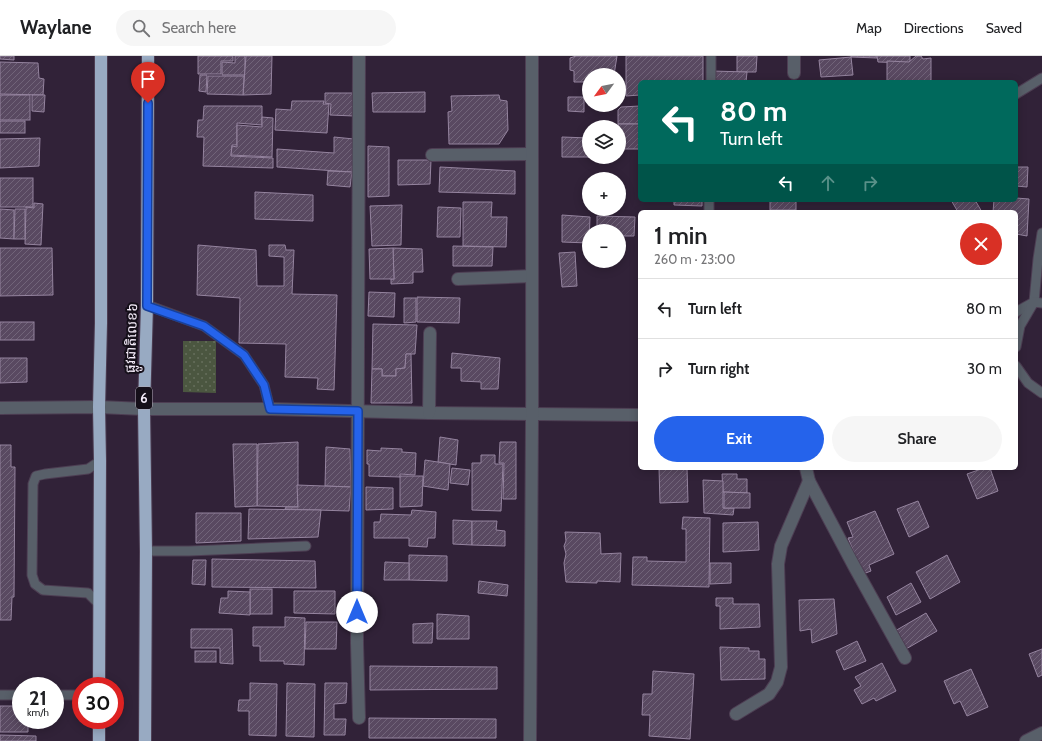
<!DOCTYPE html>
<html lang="en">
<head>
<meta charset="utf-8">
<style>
  body { margin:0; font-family:Cabin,"Noto Sans Khmer",sans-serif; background:#f6f6f6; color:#202124; height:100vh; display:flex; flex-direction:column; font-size:15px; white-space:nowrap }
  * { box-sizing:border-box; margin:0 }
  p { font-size:13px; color:#757577 }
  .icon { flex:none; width:22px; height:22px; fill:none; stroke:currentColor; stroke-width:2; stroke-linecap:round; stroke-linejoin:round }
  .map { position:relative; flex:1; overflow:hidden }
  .panel { position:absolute; left:638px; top:154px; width:380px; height:260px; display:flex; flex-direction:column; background:#fff; border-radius:6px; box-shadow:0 2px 10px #0003 }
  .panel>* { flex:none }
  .banner { position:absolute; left:638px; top:24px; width:380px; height:122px; border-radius:6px; box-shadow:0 2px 10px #0003; background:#00695c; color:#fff; overflow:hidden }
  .needle { width:26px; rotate:238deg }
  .tools { position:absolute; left:582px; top:12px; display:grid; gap:8px }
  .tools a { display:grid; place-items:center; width:44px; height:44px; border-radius:50%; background:#fff; box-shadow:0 2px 10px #0003; font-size:20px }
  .speed { position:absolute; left:12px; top:621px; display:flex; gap:8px; font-size:20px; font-weight:700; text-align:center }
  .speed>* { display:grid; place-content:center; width:52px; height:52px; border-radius:50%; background:#fff; box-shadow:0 2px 10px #0003; line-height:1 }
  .speed small { font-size:10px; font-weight:400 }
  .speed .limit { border:6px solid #d22; background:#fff; color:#111 }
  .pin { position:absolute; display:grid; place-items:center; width:34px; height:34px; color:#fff; margin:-41px -17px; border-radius:50% 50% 50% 0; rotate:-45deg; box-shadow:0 0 4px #0007 }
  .pin .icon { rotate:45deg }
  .me { position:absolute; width:44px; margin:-22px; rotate:0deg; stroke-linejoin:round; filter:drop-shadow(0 0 3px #0008) }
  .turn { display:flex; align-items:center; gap:14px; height:84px; padding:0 16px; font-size:18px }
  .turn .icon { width:52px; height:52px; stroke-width:2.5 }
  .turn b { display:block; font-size:28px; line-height:34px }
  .lanes { display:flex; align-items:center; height:38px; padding:0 16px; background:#0003; justify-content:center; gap:20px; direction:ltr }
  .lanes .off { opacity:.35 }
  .round { display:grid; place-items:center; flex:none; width:42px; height:42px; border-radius:21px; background:#f6f6f6 }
  .summary { display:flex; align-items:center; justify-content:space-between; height:68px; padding:0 16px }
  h1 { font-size:24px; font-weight:600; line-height:30px }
  .primary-button { display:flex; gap:8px; margin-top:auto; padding:8px 16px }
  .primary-button a { flex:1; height:46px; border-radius:24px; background:#2563eb; color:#fff; font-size:16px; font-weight:600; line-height:46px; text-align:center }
  .primary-button a+a { background:#f6f6f6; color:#202124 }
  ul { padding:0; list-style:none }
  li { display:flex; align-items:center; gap:12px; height:60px; padding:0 16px; border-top:1px solid #e0e0e0 }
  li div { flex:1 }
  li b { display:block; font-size:15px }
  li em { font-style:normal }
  header { display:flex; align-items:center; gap:24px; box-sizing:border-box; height:56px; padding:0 20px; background:#fff; border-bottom:1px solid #e0e0e0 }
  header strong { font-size:19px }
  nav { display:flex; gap:22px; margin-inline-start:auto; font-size:14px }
  .search { width:280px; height:36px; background:#f6f6f6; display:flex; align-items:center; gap:10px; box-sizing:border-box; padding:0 14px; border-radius:22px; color:#757577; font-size:15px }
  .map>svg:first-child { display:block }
  .grass { fill:url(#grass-dots) }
  .building { fill:url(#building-hatch); stroke:#95849f }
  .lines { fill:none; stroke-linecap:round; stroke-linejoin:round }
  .lane-casing { stroke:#4d3e53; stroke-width:11 }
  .street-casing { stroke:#4d3e53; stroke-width:14 }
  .highway-casing { stroke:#4d3e53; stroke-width:14 }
  .lane { stroke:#585f69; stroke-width:9 }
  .street { stroke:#585f69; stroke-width:12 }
  .highway { stroke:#98aac2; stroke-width:12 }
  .route-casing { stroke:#184099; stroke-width:10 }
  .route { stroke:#2563eb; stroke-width:7 }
  .labels { text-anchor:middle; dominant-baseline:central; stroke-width:4; stroke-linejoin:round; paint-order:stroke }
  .shield { fill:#150f19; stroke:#b2aab7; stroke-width:1 }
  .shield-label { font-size:13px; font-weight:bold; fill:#f6edfb }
  .street-label { font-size:14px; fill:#f6edfb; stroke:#150f19 }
</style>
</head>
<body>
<header>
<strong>Waylane</strong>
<div class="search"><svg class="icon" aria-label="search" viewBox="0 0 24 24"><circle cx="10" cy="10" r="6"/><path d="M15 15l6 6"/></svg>Search here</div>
<nav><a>Map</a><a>Directions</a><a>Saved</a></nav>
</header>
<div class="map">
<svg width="1042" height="685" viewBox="0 0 1042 685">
  <defs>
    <pattern id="grass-dots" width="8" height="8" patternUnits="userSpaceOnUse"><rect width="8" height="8" fill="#4b5640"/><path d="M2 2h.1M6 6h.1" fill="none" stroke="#666f5c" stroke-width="1.8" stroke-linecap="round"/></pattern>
    <pattern id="building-hatch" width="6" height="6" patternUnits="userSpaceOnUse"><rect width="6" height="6" fill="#594961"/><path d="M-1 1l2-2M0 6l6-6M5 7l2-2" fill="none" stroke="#716479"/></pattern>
  </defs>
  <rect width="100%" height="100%" fill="#312238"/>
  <path class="grass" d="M183,285H216V337L183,336Z"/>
  <g class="building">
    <path d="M0,0H14V4L0,3Z"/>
    <path d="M198,0H233V5H221V18H198Z"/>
    <path d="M235,0H245V19H222V6L235,7Z"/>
    <path d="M246,0H272L271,38L243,39Z"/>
    <path d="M576,0H617L614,19H589V26H574V15L570,14V2Z"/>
    <path d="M626,0H703V26H640V39L626,40Z"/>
    <path d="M737,0H757L756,16H737Z"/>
    <path d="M851,0H877V2L851,1Z"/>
    <path d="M877,0H910V7L878,6Z"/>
    <path d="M916,0H921L923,3L931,2V26H887V5L909,6Z"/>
    <path d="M851,1L853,19L821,21L819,4Z"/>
    <path d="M0,6L38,7L39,22L44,23L43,39L0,38Z"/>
    <path d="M712,15L747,16L746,26H712Z"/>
    <path d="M200,19H207L206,36L199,35Z"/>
    <path d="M208,20H244L243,39L207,38Z"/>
    <path d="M425,36V56H373L372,37Z"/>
    <path d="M325,37H354V60L330,59L331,48L325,47Z"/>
    <rect x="0" y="39" width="30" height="25"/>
    <path d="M32,39H45L44,56L32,55Z"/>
    <path d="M499,39L500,44L507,45L508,74L499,88H449L448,56L452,55L451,40Z"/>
    <path d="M568,41H584V56L568,55Z"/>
    <path d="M292,45H324L323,48H329L327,77L275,74L276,53L291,54Z"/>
    <path d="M204,50H262V69L237,67V89H232L231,100L273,102V112L203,110L204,81H197L198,64H203Z"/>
    <path d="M640,50V68H618V54L621,51Z"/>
    <path d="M262,61L273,62L272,101L231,99L232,90L237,91V69L262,71Z"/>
    <rect x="0" y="65" width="25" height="12"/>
    <path d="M618,68H640V93H620L619,71Z"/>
    <path d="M334,81L354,83L352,116L277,111V93L334,97Z"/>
    <path d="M562,81L589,82V101H594H562Z"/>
    <path d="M40,82L39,110L0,112V83Z"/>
    <path d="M368,90L389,91V140L368,141Z"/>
    <path d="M398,104H431L430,128L398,129Z"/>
    <path d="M440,111L515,115V138L439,136Z"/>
    <path d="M1016,111H1028L1027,131L1016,130Z"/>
    <path d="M328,115L352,116L350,131L327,129Z"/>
    <rect x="0" y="122" width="33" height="29"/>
    <path d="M255,136L313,139V165L255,163Z"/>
    <path d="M1016,142L1029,143L1027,180L1016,178V156H993L994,144H1016Z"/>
    <path d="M674,144H702V150L674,149Z"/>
    <rect x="770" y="144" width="26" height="10"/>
    <path d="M951,144H975L982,156H958Z"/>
    <path d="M463,146H492L491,161H507L506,191L463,190Z"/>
    <path d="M34,147L43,148L41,189L25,188L26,151L34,152Z"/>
    <path d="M402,149L401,189L372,190L370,150Z"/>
    <path d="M438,151L461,152L460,181H437Z"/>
    <path d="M0,153L14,154V183L0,182Z"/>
    <path d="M15,153H25V183H14Z"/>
    <path d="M562,159L590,161L589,187L562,186Z"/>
    <path d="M597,160L635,161L634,180H619V175H597Z"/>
    <path d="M198,189L256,194L257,230H284V201L269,200V189H285L286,194H294L292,238L337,239L334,334L317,333L318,322L285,321L286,288L239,287L240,242L197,239Z"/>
    <path d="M453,190L493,191L492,210H453Z"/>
    <path d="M0,192H52L53,239L0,240Z"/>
    <path d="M393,192L422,193L423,216H413V227L391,228V223H394Z"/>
    <path d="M393,192L394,223H370L369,193Z"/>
    <path d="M575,196L577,230L562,231L559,197Z"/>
    <path d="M369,236L395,237L394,261L368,260Z"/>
    <path d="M417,241L460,242L459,267L417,266Z"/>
    <path d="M404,242H416V266L404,267Z"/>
    <rect x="0" y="266" width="34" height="18"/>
    <path d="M373,268L417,269L415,298H406L405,312L396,313V320H382V313H372Z"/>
    <path d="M452,297L500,302L498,333H481V326L461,325V312H451Z"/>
    <path d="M406,298H411L412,347H371L372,313H382V320H396V313L405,312Z"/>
    <path d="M0,302H27V326L0,327Z"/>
    <path d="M440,381L458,384L456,409L438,406Z"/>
    <path d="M298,386V451L257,450L258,388Z"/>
    <path d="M500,386H516V443H503L504,407H499Z"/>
    <path d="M233,388H257V450L235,451Z"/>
    <path d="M0,389H11V411H15L14,541H12L11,564H0Z"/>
    <path d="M326,391L350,393L351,431L325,430Z"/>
    <path d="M381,392L402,393V396L416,397L415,419L400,418V421L369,420V408H367V394L381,395Z"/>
    <path d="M481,399H495V408H503L501,455L472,454V407H481Z"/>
    <path d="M425,404L450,408L448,434L423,430Z"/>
    <path d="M452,412L470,414L468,429L450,427Z"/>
    <path d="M659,412H687L688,446L660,447Z"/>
    <path d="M984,412H990L998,435L977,443L967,418Z"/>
    <path d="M722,418H737V423H747V437L723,436Z"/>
    <path d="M400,420H423L422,450L400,451Z"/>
    <path d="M703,424L723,425V452H734L733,459L704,457Z"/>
    <path d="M297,429L351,431L349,455L285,453L286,451H298Z"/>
    <path d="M366,431L393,432V453L366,454Z"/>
    <path d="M724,436L750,437V452H724Z"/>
    <path d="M918,445L929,471L909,481L897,453Z"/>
    <path d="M249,453L321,454L318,481L248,483Z"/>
    <path d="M412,454L436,456L435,482H428L427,491L409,490V482H374V466H380L381,458L411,459Z"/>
    <path d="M875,455L894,498L869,509L871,515L863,518L848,482L853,481L847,466Z"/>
    <path d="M196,457H241V485L196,487Z"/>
    <path d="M683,461L710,462L709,531L632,529L633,501H647V505L686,506V473H682Z"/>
    <path d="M453,464L472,465V489L453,488Z"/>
    <path d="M472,465H497L496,474L505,475V490L472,489Z"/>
    <path d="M758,466L759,494L723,496V467Z"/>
    <path d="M565,476L600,477L601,498L621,497L620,526L597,525V527L566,526L564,507L566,498L564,490L566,485Z"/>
    <path d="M409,499L447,500V525L409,524Z"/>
    <path d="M947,499L960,526L930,543L916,516Z"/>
    <path d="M212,503L315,505L316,532L212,531Z"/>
    <path d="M193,504H206L205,529L192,528Z"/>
    <path d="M385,506L409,507V524H384Z"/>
    <path d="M710,507H731V527L710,528Z"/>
    <path d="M479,525L508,529L507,540L478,537Z"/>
    <path d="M911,527L921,546L896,559L887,541Z"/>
    <rect x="250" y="533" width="22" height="25"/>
    <path d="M228,535L250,536V559L219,557L221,542H228Z"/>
    <path d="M294,535H335V558L294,557Z"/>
    <path d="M716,542H733V548H759L760,571L720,573V550H716Z"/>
    <path d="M834,543L837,578L812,587L811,573L800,575L799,544Z"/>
    <path d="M926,557L937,575L906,593L895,575Z"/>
    <path d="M437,558L469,560V583H437Z"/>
    <path d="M285,561L305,562L304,609L284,608V605H260V590H253V571H285Z"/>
    <path d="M306,566H337L336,593H305Z"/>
    <path d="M433,567L432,587H413V568Z"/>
    <path d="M191,573H232L233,608L220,607V592H191Z"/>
    <path d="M857,585L866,605L844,614L836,595Z"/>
    <path d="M720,591L749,592V595H759V603H765V623L721,624Z"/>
    <path d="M1042,593V619L1038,621L1029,598Z"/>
    <rect x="195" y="595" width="21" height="11"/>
    <path d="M882,607L896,635L876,645L874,642L862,648L854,634L861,630L855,621Z"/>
    <path d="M370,610L497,611V633L370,634Z"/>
    <path d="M971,613L988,651L967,660L960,645L954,648L944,625Z"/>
    <path d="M653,615L694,618L690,683L649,680L650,659H642L643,638H652Z"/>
    <path d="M250,627L277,628L276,680L249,679V655H238L239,644H250Z"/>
    <path d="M287,627L315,628L314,681L286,680Z"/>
    <path d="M325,627H347L346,647L334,648V663H346L345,679H324Z"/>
    <path d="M0,650H21V664H28V676H0Z"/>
    <path d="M369,662L496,663V682H369Z"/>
    <path d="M0,679L36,680V685H0Z"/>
  </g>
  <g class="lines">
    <defs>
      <g id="lane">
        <path d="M711,26V0"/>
        <path d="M1016,38L1042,22"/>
        <path d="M709,156V144"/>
        <path d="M147,249L204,270L244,299L264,329L270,353"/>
        <path d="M1016,256L1034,246L1038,203L1042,177"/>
        <path d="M1016,291L1020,270L1034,246L1042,247"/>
        <path d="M1016,310L1028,327L1042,337"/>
        <path d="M146,495H189L306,490"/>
        <path d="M100,549L88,537L43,534L35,528L32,519L33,428L36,420L45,418L88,413L100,405"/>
        <path d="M0,639H21"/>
        <path d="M55,639H81"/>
      </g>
      <g id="street">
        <path d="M794,17V0"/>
        <path d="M432,99L532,98"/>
        <path d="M458,223L532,220"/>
        <path d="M0,352L99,351L144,353H270L429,357L640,359"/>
        <path d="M429,357L430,277"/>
        <path d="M806,412L809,425L854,510L905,602"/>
        <path d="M736,658L769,638L777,626L781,611L778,508L781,490L809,425"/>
        <path d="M359,662L357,587L359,0"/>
        <path d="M530,685C532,457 533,228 532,0"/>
        <path d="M1026,685L1042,677"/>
      </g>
      <g id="highway">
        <path d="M99,630L100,405L99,351L101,267V0"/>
        <path d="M99,685V664"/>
        <path d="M145,685L146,495L144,353L147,249L148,0"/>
      </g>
    </defs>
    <use href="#lane" class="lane-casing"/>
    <use href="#street" class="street-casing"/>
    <use href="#highway" class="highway-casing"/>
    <use href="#lane" class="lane"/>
    <use href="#street" class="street"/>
    <use href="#highway" class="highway"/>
  </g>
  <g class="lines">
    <defs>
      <path id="route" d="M148,47L147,250L204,270L244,299L264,329L270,353L358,355L357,556"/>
    </defs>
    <use href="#route" class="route-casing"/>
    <use href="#route" class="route"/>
  </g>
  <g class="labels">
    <rect class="shield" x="136" y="331" width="16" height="22" rx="3"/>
    <g class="shield-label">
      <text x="144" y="342">6</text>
    </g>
    <g class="street-label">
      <text transform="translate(131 282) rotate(-88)">ផ្លូវជាតិលេខ៦</text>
    </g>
  </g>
</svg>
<div class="tools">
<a><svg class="needle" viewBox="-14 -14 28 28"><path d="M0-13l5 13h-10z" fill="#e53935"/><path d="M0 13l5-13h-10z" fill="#757577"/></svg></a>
<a><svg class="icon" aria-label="layers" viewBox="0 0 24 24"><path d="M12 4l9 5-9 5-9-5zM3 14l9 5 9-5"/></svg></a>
<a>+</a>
<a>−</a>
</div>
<div class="speed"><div>21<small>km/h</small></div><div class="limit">30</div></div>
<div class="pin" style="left:148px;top:47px;background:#d93025"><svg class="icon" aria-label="arrive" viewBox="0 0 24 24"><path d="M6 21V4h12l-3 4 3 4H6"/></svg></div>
<svg class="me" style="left:357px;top:556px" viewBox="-20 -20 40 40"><circle r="19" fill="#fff"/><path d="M0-13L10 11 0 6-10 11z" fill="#2563eb"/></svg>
<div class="banner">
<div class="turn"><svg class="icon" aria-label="left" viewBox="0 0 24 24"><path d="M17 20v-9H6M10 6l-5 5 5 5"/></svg><div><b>80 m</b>Turn left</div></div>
<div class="lanes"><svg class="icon" aria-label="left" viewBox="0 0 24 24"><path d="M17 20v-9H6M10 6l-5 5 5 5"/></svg><svg class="icon off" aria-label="ahead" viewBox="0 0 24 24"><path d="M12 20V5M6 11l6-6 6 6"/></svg><svg class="icon off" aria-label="right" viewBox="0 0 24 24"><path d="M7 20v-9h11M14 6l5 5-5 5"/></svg></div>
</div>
<section class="panel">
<div class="summary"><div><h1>1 min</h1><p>260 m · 23:00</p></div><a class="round" style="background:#d93025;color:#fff"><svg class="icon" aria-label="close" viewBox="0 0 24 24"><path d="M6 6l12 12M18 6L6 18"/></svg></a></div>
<ul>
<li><svg class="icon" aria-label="left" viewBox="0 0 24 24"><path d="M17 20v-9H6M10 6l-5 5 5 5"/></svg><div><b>Turn left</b></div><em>80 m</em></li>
<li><svg class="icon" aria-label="right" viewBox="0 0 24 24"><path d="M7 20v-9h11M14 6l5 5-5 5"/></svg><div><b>Turn right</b></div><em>30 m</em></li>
</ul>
<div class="primary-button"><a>Exit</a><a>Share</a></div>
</section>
</div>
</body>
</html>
